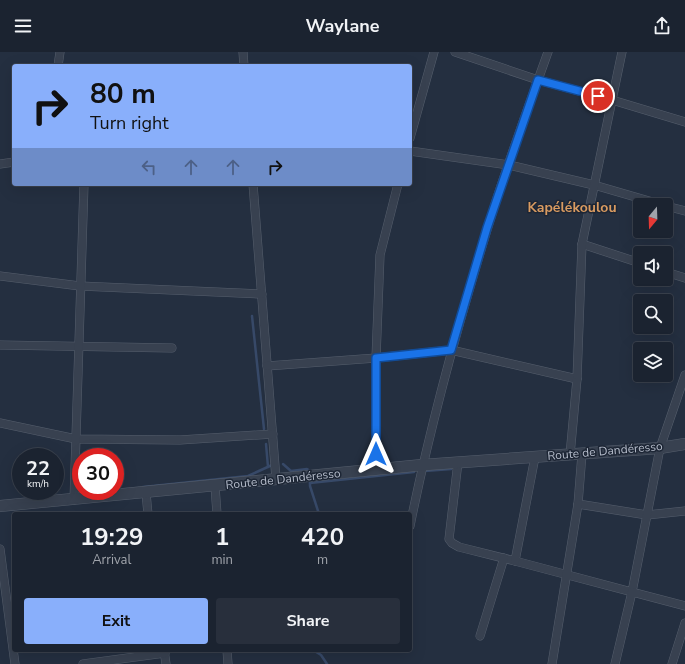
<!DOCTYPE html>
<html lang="en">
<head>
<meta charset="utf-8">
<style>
  body { margin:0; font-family:"Nunito Sans",sans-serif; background:#282f3c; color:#f1f3f6; height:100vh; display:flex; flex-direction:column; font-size:15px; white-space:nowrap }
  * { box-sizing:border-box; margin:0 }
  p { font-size:13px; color:#a0a4ab }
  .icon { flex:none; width:22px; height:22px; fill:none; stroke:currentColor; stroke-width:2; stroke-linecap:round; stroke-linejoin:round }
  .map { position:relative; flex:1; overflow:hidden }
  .details { position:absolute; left:12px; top:460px; width:400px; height:140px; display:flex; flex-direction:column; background:#1b2330; border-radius:4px; box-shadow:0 4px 16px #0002,0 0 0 1px #39404c }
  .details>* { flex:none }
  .banner { position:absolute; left:12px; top:12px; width:400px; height:122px; border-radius:4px; box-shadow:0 4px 16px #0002,0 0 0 1px #39404c; background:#89affb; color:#111; overflow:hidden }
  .needle { width:26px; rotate:199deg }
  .controls { position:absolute; left:633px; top:146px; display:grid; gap:8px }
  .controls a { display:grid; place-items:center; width:40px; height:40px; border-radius:4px; background:#1b2330; box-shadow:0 4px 16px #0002,0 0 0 1px #39404c; font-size:20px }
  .speed { position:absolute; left:12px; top:396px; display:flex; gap:8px; font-size:20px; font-weight:700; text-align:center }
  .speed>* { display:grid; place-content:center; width:52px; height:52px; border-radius:50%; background:#1b2330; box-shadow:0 4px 16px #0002,0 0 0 1px #39404c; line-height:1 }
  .speed small { font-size:10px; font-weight:400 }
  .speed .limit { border:6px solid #d22; background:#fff; color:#111 }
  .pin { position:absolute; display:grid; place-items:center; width:34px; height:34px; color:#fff; margin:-17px; border:2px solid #fff; border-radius:50%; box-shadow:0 1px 4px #0007 }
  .me { position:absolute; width:44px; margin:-22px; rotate:0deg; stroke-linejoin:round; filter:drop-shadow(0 0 3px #0008) }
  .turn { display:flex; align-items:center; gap:14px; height:84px; padding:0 12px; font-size:18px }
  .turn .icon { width:52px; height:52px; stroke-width:2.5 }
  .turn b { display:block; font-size:28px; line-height:34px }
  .lanes { display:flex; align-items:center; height:38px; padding:0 12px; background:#0003; justify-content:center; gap:20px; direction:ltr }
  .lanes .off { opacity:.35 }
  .eta { display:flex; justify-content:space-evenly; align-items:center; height:68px; text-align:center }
  .eta b { font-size:24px; font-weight:700; line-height:28px }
  .primary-button { display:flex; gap:8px; margin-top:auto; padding:8px 12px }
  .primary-button a { flex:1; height:46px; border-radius:4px; background:#89affb; color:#111; font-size:16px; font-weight:700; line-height:46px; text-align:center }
  .primary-button a+a { background:#282f3c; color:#f1f3f6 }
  header { display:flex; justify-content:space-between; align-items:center; height:52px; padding:0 12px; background:#1b2330; font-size:18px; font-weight:700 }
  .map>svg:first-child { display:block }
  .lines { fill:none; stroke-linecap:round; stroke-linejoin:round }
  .stream { stroke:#374968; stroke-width:2.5 }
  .minor-casing { stroke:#565f6d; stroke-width:9 }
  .tertiary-casing { stroke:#565f6d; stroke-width:12 }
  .minor { stroke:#384150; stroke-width:8 }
  .tertiary { stroke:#384150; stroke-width:11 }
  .route-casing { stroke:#114b97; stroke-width:10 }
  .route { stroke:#1a73e8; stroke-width:7 }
  .labels { text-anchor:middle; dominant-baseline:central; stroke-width:3; stroke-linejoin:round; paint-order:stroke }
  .street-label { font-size:12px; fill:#b5bcca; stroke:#1d2635 }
  .quarter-label { font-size:14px; font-weight:bold; fill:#d99b61; stroke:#1d2635 }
</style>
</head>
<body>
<header><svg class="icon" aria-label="menu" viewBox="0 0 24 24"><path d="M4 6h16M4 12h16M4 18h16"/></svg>Waylane<svg class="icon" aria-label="share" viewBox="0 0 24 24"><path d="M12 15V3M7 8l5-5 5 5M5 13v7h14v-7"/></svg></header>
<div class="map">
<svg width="685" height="612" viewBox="0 0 685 612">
  <rect width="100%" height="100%" fill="#242f40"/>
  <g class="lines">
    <g class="stream">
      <path d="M252,264L264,377"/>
      <path d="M266,392L268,415"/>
      <path d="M283,412L291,419L307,417L310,419"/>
      <path d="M425,419L451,417"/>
      <path d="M310,430V434L319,462"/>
      <path d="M310,431L414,420"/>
      <path d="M143,435L248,424L272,413"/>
      <path d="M313,598L321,603L327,612"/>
    </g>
    <defs>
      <g id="minor">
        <path d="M243,0L244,14"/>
        <path d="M455,0L538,28L612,48L685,70"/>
        <path d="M58,14L60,0"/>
        <path d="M410,86L434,0"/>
        <path d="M410,99L509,113L594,133L663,153"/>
        <path d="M0,112L14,110"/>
        <path d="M253,132L276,427"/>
        <path d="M666,154L685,159"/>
        <path d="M582,192L640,211"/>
        <path d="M666,220L685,226"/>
        <path d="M0,224L80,234L262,242"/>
        <path d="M0,293L172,296"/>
        <path d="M267,314L376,306L451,298L577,327"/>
        <path d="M0,371L76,387L180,388L273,382"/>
        <path d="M582,402L578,452L647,463L685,459"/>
        <path d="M570,403L577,327L582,192L622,0"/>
        <path d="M458,410L449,487L452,491L459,495L515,509L632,540L660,396L685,323"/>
        <path d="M376,418V306L380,203L398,132"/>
        <path d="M215,434L217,462"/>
        <path d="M146,441L148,462"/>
        <path d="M74,448L84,132"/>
        <path d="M410,474C430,374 457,276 487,178C505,118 527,59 548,0"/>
        <path d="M0,497L15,612"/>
        <path d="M515,509L535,405"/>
        <path d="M480,584L504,506"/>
        <path d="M164,598L166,612"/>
        <path d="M227,598L228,612"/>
        <path d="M83,612L165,601"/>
        <path d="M552,612L578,452"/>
        <path d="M615,612L632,540L685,554"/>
        <path d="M672,612L685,571"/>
      </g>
      <path id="tertiary" d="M0,454L422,413L660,396L685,392"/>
    </defs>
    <use href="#minor" class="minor-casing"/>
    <use href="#tertiary" class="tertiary-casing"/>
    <use href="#minor" class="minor"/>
    <use href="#tertiary" class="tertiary"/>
  </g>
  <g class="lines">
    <defs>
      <path id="route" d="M376,402V306L451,298L487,176L538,28L598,44"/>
    </defs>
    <use href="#route" class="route-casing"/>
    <use href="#route" class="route"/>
  </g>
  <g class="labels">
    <g class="street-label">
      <text transform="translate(605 399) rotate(-5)">Route de Dandéresso</text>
      <text transform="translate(283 427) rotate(-6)">Route de Dandéresso</text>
    </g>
    <g class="quarter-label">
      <text x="572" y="155">Kapélékoulou</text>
    </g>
  </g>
</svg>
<div class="controls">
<a><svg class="needle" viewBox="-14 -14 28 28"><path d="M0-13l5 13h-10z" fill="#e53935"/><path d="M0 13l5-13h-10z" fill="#a0a4ab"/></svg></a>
<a><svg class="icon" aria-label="sound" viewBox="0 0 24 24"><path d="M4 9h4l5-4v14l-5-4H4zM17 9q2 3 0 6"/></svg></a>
<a><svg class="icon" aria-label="search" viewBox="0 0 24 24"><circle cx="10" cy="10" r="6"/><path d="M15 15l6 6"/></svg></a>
<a><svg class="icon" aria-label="layers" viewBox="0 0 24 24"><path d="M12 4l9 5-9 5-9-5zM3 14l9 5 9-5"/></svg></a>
</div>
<div class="speed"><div>22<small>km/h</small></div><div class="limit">30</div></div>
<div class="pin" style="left:598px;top:44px;background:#d93025"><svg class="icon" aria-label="arrive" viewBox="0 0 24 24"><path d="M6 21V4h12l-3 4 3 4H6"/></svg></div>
<svg class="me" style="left:376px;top:402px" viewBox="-20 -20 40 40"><path d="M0-17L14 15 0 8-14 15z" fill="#1a73e8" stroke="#fff" stroke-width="4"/></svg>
<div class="banner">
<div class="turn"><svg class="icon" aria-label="right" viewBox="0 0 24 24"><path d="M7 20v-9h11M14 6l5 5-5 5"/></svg><div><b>80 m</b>Turn right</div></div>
<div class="lanes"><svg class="icon off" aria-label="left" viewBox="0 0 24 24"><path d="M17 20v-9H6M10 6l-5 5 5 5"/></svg><svg class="icon off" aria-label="ahead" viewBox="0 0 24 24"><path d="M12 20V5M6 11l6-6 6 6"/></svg><svg class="icon off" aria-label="ahead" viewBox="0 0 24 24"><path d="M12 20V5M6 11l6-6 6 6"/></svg><svg class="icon" aria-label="right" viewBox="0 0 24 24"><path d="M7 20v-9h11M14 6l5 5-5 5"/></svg></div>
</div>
<section class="details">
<div class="eta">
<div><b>19:29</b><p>Arrival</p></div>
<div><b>1</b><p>min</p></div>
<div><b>420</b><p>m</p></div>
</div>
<div class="primary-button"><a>Exit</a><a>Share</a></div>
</section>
</div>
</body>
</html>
